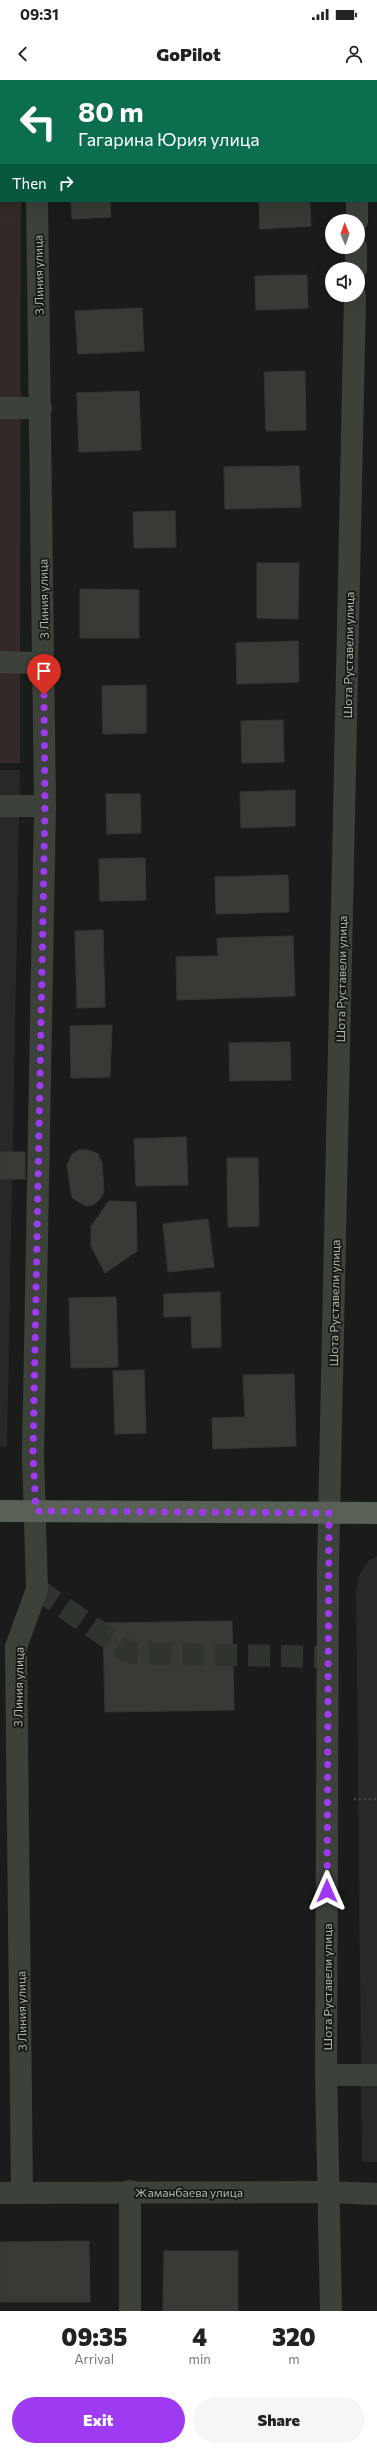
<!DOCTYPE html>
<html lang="en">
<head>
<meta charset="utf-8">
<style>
  body { margin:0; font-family:Commissioner,sans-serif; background:#f6f6f6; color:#222; height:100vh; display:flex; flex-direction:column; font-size:15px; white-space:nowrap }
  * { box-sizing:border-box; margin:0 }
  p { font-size:13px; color:#767676 }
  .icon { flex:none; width:22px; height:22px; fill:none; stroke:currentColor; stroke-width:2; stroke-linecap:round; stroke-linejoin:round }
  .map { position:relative; height:2231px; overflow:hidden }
  .panel { display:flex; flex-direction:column; background:#fff; flex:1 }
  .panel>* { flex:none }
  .banner { position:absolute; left:0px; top:0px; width:377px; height:122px; box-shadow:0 4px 16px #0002; background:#0b6e4f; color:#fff; overflow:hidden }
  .needle { width:26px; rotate:358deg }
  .controls { position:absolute; left:325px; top:134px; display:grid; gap:8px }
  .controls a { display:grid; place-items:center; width:40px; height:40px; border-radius:50%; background:#fff; box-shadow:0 4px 16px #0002; font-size:20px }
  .pin { position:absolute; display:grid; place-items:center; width:34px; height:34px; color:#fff; margin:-41px -17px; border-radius:50% 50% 50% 0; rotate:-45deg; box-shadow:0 0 4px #0007 }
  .pin .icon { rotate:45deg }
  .me { position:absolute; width:44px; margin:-22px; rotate:0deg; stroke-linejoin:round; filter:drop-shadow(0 0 3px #0008) }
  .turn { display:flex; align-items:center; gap:14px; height:84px; padding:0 12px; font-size:18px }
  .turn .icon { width:52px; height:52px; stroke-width:2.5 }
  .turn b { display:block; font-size:28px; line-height:34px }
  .then { display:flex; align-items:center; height:38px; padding:0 12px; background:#0003; gap:8px; font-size:15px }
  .eta { display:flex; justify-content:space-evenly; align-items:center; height:68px; text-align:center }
  .eta b { font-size:24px; font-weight:800; line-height:28px }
  .action { display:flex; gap:8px; margin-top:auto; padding:8px 12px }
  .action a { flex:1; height:46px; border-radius:24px; background:#9f3af3; color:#fff; font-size:16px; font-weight:800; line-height:46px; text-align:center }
  .action a+a { background:#f6f6f6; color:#222 }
  .status { display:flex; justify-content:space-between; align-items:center; height:28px; padding:0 20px; background:#fff; direction:ltr }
  .status svg { height:11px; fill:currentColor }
  header { display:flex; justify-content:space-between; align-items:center; height:52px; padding:0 12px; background:#fff; font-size:18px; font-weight:800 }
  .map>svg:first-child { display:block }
  .built { fill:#262925 }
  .green { fill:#342929 }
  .building { fill:#383a36; stroke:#343733 }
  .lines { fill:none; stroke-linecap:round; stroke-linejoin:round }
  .minor-tunnel { stroke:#30342f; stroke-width:22; stroke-dasharray:22 11; stroke-linecap:butt }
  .path { stroke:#434840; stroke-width:2.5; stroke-dasharray:2 3; stroke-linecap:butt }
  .minor { stroke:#3c413a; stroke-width:22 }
  .major { stroke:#596056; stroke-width:22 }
  .route { stroke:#9f3af3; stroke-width:7; stroke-dasharray:0 12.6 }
  .labels { text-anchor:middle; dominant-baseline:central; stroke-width:3.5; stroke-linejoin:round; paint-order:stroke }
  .street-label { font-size:12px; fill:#b2bbac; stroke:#141714 }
</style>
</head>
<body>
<div class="status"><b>09:31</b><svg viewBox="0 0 49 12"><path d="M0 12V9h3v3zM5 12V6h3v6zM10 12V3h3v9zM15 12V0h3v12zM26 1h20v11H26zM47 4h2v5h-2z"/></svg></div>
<header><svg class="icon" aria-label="back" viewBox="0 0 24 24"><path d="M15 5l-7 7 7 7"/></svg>GoPilot<svg class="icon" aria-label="person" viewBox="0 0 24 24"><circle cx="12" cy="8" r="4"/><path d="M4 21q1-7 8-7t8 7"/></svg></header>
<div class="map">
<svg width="377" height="2231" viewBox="0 0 377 2231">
  <rect width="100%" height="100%" fill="#191c19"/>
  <g class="built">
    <path d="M0,690H20L7,1367H0Z"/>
    <path d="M377,1476V2082H362L356,1511L359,1496L368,1481Z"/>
  </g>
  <path class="green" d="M0,0H21L1,1V121H21L20,683H0Z"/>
  <g class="building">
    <rect x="73" y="0" width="49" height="1"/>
    <rect x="167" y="0" width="24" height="1"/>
    <rect x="286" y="0" width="47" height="1"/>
    <path d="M376,82H377L376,118Z"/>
    <path d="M71,121H110L111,137L72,139Z"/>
    <path d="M259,121H310L311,146L260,149Z"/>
    <path d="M307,195L308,228L256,230L255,196Z"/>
    <path d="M142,228L144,271L78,274L75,231Z"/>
    <path d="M305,291L306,350L266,351L264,292Z"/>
    <path d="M139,311L141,370L79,372L77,313Z"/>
    <path d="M299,386L301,427L225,429L224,387Z"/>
    <path d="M175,431L176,467L134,468L133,432Z"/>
    <path d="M257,483H299L298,539L257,538Z"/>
    <path d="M80,509L139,510V558H80Z"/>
    <path d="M298,561L299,602L237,604L236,563Z"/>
    <path d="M146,605V653L103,654L102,606Z"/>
    <path d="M283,640L284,682L242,683L241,641Z"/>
    <path d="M295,710V746L241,748L240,712Z"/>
    <path d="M106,714H140L141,753L107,754Z"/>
    <path d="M145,778L146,820L100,821L99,779Z"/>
    <path d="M288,795L289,832L216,834L215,797Z"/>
    <path d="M103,850L105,927L77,928L75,851Z"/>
    <path d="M293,856L295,916L177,920L176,877L218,876L217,858Z"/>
    <path d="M112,945L110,997L71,998L70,946Z"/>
    <path d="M290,962L291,1000L230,1001L229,963Z"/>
    <path d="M186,1057L188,1105L136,1106L134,1059Z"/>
    <path d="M79,1070H89L98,1074L102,1083L104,1112L100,1119L93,1125L86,1126L72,1118L67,1085L72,1074Z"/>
    <rect x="0" y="1072" width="25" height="27"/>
    <path d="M227,1078H258L259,1146L228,1147Z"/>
    <path d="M109,1121L136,1122L137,1171L105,1193L91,1166V1146Z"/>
    <path d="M208,1139L214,1187L168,1192L163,1144Z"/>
    <path d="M220,1212L221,1267L192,1268L191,1236L164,1237V1214Z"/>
    <path d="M116,1217L118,1287L71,1288L69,1218Z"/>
    <path d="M144,1290L146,1353L115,1354L113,1291Z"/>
    <path d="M294,1294L296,1366L213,1369L212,1338L245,1337L243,1295Z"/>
    <path d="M232,1541L234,1630L105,1632L103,1543Z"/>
    <path d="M89,2161L90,2222H0V2162Z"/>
    <path d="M164,2171H238V2231H163Z"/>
  </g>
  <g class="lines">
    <path class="minor-tunnel" d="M37,1509L130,1573L328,1577"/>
    <path class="path" d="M354,1719H377"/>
    <g class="minor">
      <path d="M36,1V0"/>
      <path d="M359,1V0"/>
      <path d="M376,56H377"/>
      <path d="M0,57H1"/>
      <path d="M357,141V121"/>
      <path d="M356,189V167"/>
      <path d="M0,328H41"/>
      <path d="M0,582L44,583"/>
      <path d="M0,726H45"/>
      <path d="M326,1995H377"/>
      <path d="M130,2111V2231"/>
      <path d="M0,2113L329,2112L377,2114"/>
      <path d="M22,2113L16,1567L37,1509L33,1375L45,726L37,121"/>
      <path d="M331,2231L326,1995L328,1487L355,215"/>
    </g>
    <path class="major" d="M0,1431L377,1433"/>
  </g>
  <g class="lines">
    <path class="route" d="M44,615L45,726L33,1375L36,1431L329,1433L327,1811"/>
  </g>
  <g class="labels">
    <g class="street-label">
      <text transform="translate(38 195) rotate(-91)">3 Линия улица</text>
      <text transform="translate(43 519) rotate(-91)">3 Линия улица</text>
      <text transform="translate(348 575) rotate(-89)">Шота Руставели улица</text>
      <text transform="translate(341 899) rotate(-89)">Шота Руставели улица</text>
      <text transform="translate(334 1223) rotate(-89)">Шота Руставели улица</text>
      <text transform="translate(18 1607) rotate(-89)">3 Линия улица</text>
      <text transform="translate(327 1907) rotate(-90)">Шота Руставели улица</text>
      <text transform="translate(21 1931) rotate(-91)">3 Линия улица</text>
      <text x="189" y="2112">Жаманбаева улица</text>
    </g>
  </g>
</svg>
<div class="controls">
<a><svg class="needle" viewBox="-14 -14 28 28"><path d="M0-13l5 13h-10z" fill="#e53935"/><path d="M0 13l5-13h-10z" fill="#767676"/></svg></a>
<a><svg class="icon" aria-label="sound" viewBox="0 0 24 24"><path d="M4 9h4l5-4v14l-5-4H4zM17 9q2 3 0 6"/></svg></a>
</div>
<div class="pin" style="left:44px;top:615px;background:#d93025"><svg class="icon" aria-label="arrive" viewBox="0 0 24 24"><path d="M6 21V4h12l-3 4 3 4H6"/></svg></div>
<svg class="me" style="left:327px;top:1811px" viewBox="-20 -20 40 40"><path d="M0-17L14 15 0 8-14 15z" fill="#9f3af3" stroke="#fff" stroke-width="4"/></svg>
<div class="banner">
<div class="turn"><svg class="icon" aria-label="left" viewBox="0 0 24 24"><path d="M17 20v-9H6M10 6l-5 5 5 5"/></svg><div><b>80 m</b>Гагарина Юрия улица</div></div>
<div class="then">Then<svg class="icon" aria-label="right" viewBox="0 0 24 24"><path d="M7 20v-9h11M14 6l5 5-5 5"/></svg></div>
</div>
</div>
<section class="panel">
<div class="eta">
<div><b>09:35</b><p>Arrival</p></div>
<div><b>4</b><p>min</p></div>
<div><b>320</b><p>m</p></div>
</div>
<div class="action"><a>Exit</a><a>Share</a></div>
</section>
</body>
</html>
